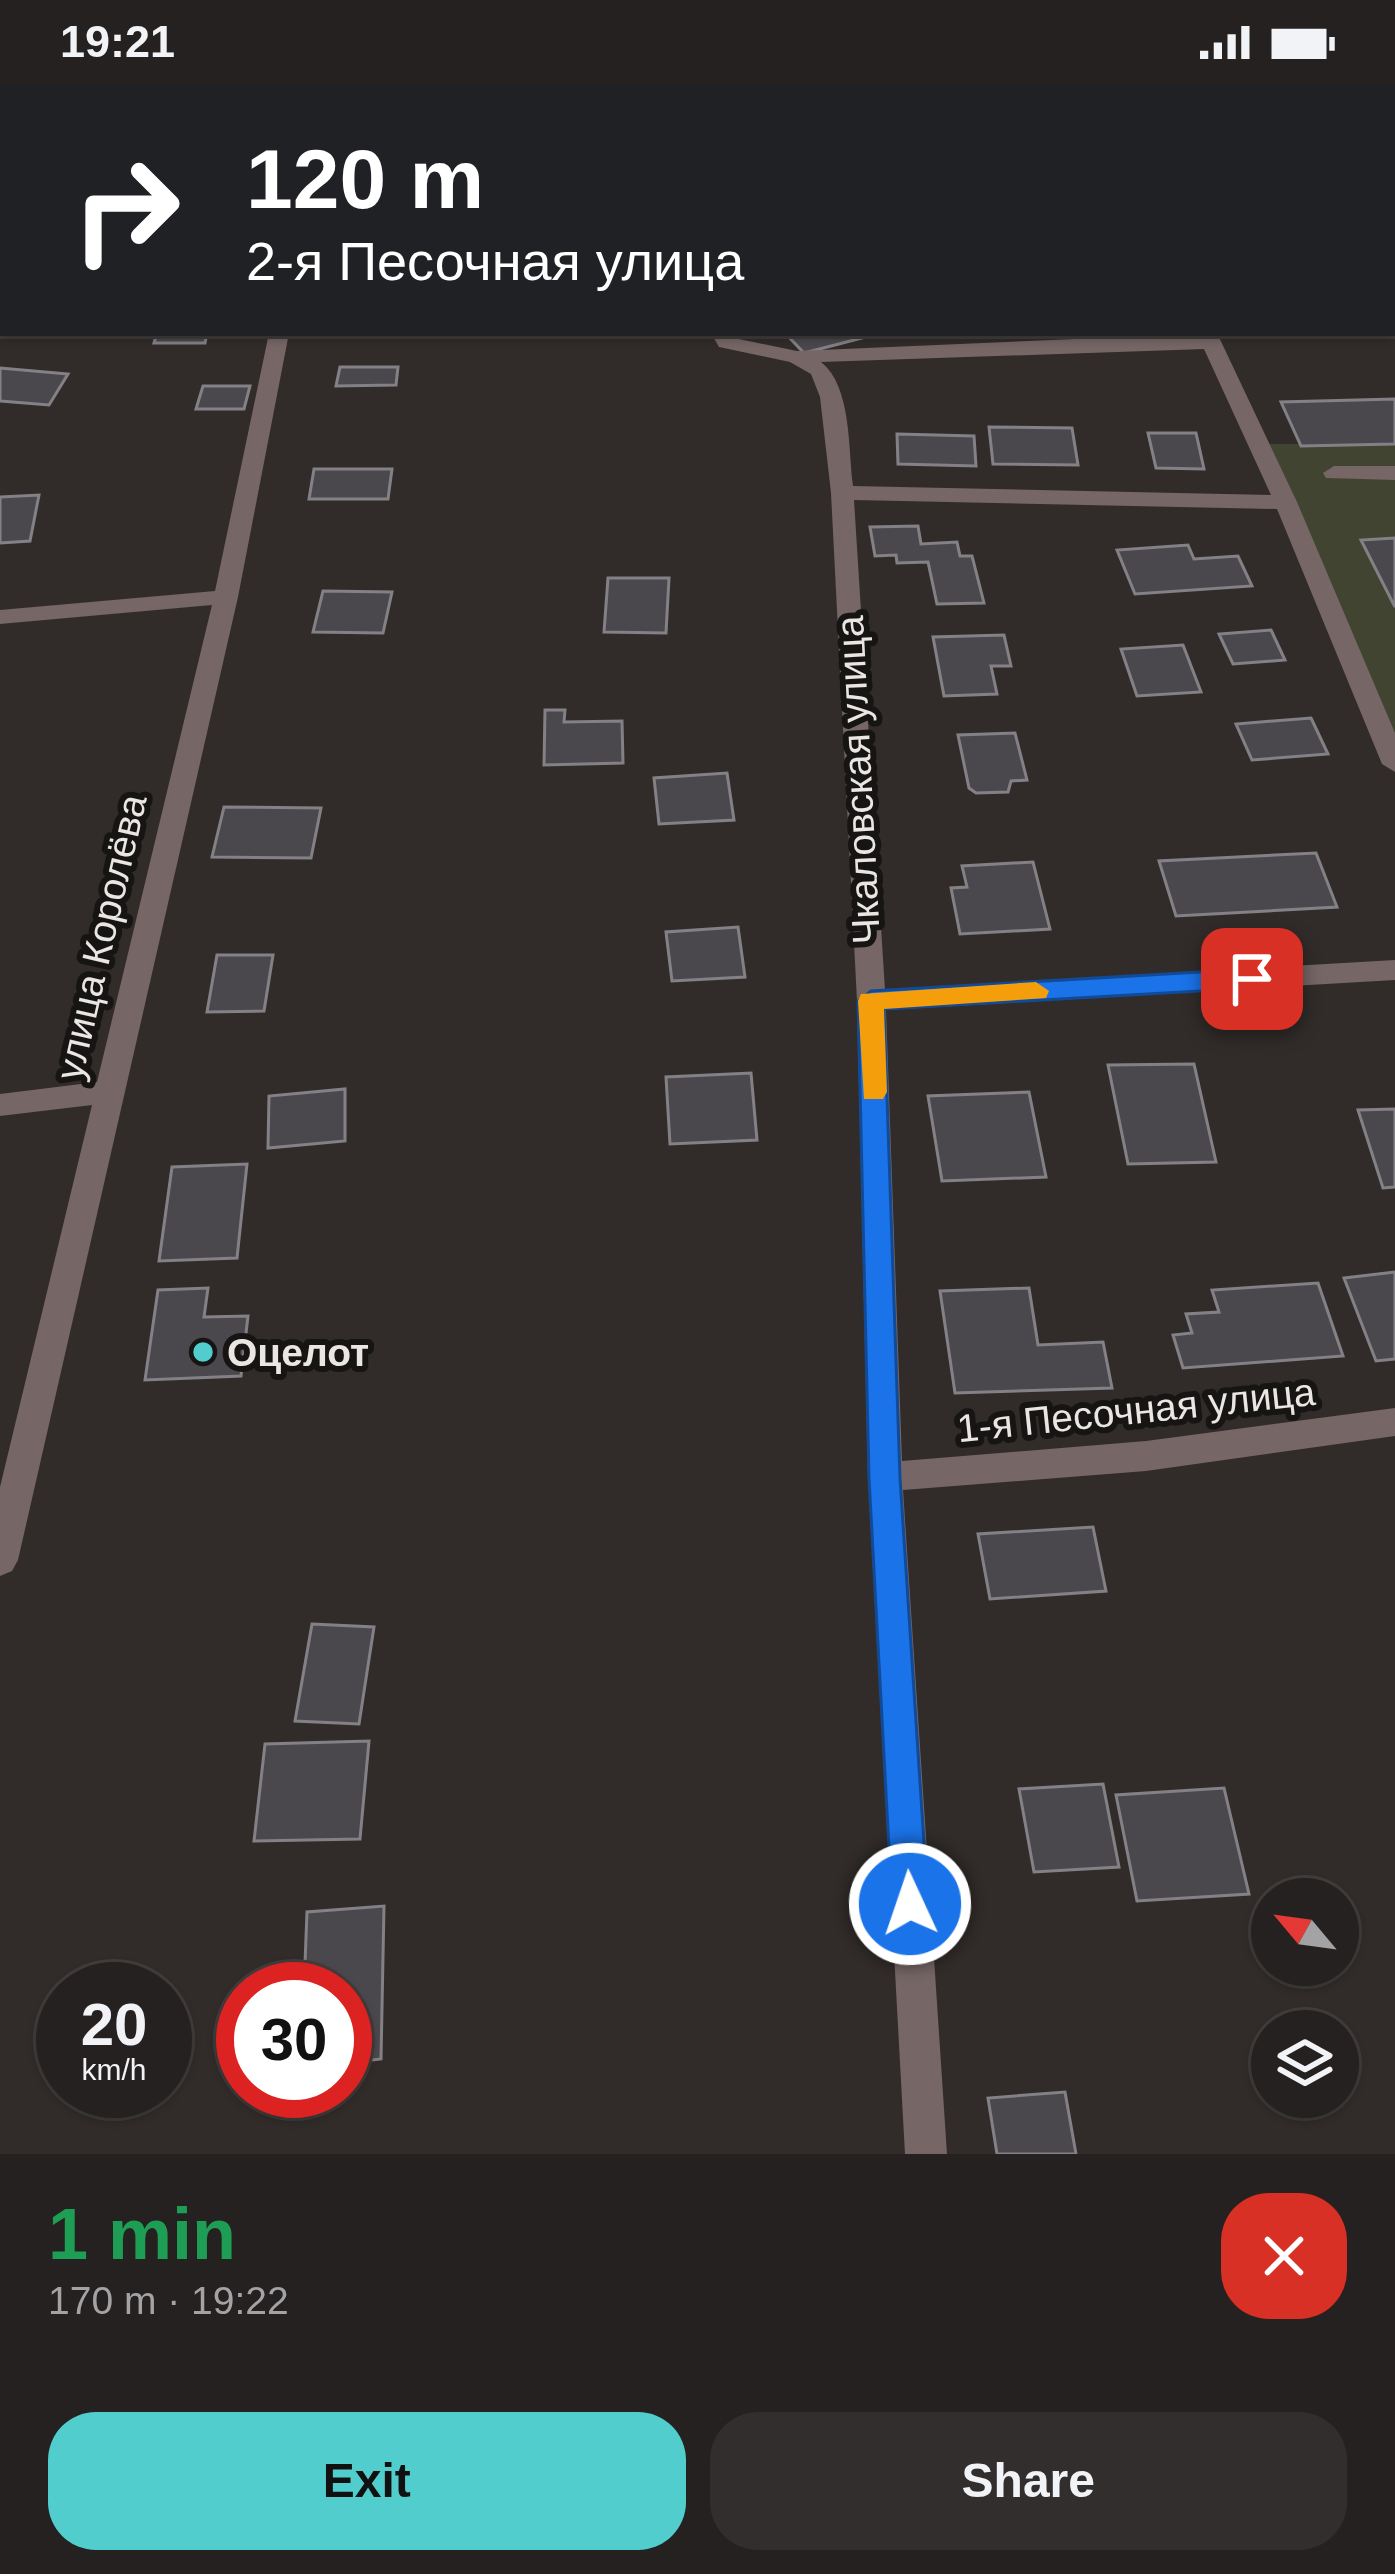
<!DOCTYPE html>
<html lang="en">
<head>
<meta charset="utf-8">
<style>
  body { margin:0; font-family:Arial,sans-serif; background:#312e2d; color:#f1f3f6; height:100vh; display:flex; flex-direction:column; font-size:45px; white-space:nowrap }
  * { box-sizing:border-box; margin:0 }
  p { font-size:39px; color:#a3a3a5 }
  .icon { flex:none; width:66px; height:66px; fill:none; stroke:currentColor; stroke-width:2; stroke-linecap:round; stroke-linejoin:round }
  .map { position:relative; height:2070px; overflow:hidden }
  .panel { display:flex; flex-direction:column; background:#252120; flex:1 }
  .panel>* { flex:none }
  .top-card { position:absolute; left:0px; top:0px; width:1395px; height:252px; box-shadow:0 3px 9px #0004,0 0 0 3px #423e3e; background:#202124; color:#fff; overflow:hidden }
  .needle { width:78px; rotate:299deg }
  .tools { position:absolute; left:1251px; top:1794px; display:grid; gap:24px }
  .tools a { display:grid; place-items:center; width:108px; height:108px; border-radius:50%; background:#252120; box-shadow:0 3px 9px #0004,0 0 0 3px #423e3e; font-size:60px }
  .speed { position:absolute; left:36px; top:1878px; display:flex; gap:24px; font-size:60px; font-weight:700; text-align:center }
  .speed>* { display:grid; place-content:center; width:156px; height:156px; border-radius:50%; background:#252120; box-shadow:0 3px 9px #0004,0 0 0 3px #423e3e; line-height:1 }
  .speed small { font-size:30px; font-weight:400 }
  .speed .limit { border:18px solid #d22; background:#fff; color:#111 }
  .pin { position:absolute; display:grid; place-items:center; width:102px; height:102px; color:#fff; margin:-51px; border-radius:24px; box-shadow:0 6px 18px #0006 }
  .me { position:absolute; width:132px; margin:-66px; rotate:357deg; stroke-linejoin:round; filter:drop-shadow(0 0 9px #0008) }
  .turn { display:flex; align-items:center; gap:42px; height:252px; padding:0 48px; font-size:54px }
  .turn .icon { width:156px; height:156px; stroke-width:2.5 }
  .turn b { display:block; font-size:84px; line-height:102px }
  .round { display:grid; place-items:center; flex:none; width:126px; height:126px; border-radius:48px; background:#312e2d }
  .head { display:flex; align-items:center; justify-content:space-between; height:204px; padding:0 48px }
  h1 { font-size:72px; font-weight:700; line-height:90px; color:#1e9e55 }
  .primary-button { display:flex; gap:24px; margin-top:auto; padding:24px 48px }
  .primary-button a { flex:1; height:138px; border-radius:48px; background:#52cdce; color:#111; font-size:48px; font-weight:700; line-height:138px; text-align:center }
  .primary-button a+a { background:#312e2d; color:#f1f3f6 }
  .status { display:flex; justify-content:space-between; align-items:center; height:84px; padding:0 60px; background:#252120; direction:ltr }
  .status svg { height:33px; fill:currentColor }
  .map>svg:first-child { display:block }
  .green { fill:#404431 }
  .building { fill:#4b484d; stroke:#838186; stroke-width:3 }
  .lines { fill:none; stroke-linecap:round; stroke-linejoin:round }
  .path { stroke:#807c7a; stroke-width:4.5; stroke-dasharray:6 4.5; stroke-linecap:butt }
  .minor { fill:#766666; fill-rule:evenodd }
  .major { fill:#be9f9d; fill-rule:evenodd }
  .route { fill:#1a73e8; stroke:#114b97; stroke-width:3 }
  .slow { fill:#f59e0b }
  .poi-dot { fill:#52cdce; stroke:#171514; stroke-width:4.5 }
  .labels { text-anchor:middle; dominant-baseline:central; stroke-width:12; stroke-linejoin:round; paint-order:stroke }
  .street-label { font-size:39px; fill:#e9e6e4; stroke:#171514 }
  .poi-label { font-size:39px; font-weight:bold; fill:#e9e6e4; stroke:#171514; text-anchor:start }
</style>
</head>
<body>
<div class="status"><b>19:21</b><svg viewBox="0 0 49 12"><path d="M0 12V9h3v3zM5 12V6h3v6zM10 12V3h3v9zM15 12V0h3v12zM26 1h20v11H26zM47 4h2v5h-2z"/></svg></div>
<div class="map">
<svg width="1395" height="2070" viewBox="0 0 1395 2070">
  <rect width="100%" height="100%" fill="#312c2a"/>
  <path class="green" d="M1256,360H1395V454L1362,457L1395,523V681Z"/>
  <g class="building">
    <path d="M157,249H207L205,259H154Z"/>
    <path d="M785,249H862L866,253L804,269Z"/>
    <path d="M340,283H398L396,301L336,302Z"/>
    <path d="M0,284L68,290L49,321L0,317Z"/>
    <path d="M203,302H250L244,325H196Z"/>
    <path d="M1395,315V360L1301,362L1281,318Z"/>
    <path d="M989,343L1072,344L1078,381L993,380Z"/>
    <path d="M1148,349H1196L1204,385L1156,384Z"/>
    <path d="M897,350L974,352L976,382L898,380Z"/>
    <path d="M314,385H392L388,415H309Z"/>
    <path d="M39,411L30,457L0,459V413Z"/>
    <path d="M918,442L921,460L957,458L960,472H972L984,519L937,520L928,478L897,479L896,471L875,472L870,443Z"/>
    <path d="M1395,454V523L1361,456Z"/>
    <path d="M1188,461L1194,475L1238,472L1252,502L1135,510L1117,466Z"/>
    <path d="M608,494H669L666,549L604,548Z"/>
    <path d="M323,507L392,508L383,549L313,548Z"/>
    <path d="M1271,546L1285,576L1233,580L1219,550Z"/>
    <path d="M1004,551L1011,582H991L997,610L944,612L933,553Z"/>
    <path d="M1183,561L1201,608L1137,612L1121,565Z"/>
    <path d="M545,626H565L564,638L622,637L623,679L544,681Z"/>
    <path d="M1311,634L1328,670L1252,676L1236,640Z"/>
    <path d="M1015,649L1027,696L1011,697L1008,708L976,709L969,704L958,651Z"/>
    <path d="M727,689L734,736L659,740L654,694Z"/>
    <path d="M224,723L321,724L311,774L212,773Z"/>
    <path d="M1316,769L1337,823L1176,832L1159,777Z"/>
    <path d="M1033,778L1050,845L960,850L951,804L967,803L962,782Z"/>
    <path d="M738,843L745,893L672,897L666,848Z"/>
    <path d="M217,871H273L264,927L207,928Z"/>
    <path d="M1194,980L1216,1078L1128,1080L1108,981Z"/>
    <path d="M751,989L757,1056L670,1060L666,993Z"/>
    <path d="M345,1005V1057L268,1064L269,1012Z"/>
    <path d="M1029,1008L1046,1093L942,1097L928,1012Z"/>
    <path d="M1395,1025V1103L1383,1104L1358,1026Z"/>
    <path d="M247,1080L237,1174L159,1177L172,1083Z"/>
    <path d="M1395,1188V1275L1376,1277L1344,1194Z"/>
    <path d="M1318,1199L1343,1272L1183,1284L1173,1251L1192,1249L1186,1230L1219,1228L1212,1206Z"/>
    <path d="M208,1204L204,1233L248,1232L241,1292L145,1296L158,1206Z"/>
    <path d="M1029,1204L1038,1261L1103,1258L1112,1304L955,1309L940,1207Z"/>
    <path d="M1093,1443L1106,1507L990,1515L978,1450Z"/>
    <path d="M312,1540L374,1543L359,1640L295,1637Z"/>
    <path d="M369,1657L360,1755L254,1757L265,1660Z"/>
    <path d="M1103,1700L1119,1783L1034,1788L1019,1705Z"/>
    <path d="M1224,1704L1249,1810L1137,1817L1116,1711Z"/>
    <path d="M384,1822L381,1975L345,1979V1905H304L307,1828Z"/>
    <path d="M1065,2008L1076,2070H997L988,2014Z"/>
  </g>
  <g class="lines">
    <g class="path">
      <path d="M1032,0L1036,3"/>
      <path d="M1214,0L1218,3"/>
    </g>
    <g class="minor">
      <rect x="319" y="0" width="18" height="3"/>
      <path d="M772,0H791L793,3H774Z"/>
      <path d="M1395,215V227L1392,228V216Z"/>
      <path d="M269,249H289L238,513L18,1476L12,1487L0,1492V1403L92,1021L0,1032V1010L97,998L212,521L0,540V526L215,507Z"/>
      <path d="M711,249H731L734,254L797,267L1217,249L1297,418L1395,649V688L1382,680L1277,425L854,416L885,906L1395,876V896L886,926L902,1377L1146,1357L1395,1324V1352L1146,1387L903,1406L947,2070H905L868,1393L857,917L831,409L820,313L811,290L790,278L719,263ZM1204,265L1271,411L853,402C848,366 852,302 821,278Z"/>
      <path d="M1334,382H1395V396L1326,394L1323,389Z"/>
    </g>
    <g class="major">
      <path d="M973,0H993L995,3H975Z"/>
      <rect x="1392" y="147" width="3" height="12"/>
    </g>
  </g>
  <path class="route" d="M1252,885L1265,895L1252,904L884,925L900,1394L928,1820L923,1832L910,1837L897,1832L892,1820L869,1394L858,917L871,907Z"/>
  <path class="slow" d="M1036,898L1049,907L1046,914L884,925L887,1008L883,1015H864L858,917L861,910Z"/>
  <circle class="poi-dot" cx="203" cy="1268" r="12"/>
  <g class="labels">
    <g class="street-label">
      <text transform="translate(858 696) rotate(-93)">Чкаловская улица</text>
      <text transform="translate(101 853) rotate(-77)">улица Королёва</text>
      <text transform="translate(1136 1326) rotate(-6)">1-я Песочная улица</text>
    </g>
    <g class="poi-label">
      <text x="227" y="1268">Оцелот</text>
    </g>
  </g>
</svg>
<div class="tools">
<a><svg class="needle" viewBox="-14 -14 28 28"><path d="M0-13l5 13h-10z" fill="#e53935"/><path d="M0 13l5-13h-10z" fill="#a3a3a5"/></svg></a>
<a><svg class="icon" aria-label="layers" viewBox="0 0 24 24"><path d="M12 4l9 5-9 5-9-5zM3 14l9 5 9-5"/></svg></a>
</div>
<div class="speed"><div>20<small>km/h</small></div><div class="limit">30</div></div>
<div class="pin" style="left:1252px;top:895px;background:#d93025"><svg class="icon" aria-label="arrive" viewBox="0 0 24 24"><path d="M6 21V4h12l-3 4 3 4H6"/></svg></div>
<svg class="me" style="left:910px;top:1820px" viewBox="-20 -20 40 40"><circle r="17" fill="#1a73e8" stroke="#fff" stroke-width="3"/><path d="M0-11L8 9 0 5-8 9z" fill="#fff"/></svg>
<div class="top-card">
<div class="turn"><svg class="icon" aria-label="right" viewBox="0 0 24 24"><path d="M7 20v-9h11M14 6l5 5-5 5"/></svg><div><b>120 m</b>2-я Песочная улица</div></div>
</div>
</div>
<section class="panel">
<div class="head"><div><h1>1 min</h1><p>170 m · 19:22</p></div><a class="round" style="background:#d93025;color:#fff"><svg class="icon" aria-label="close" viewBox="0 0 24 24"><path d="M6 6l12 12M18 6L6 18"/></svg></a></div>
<div class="primary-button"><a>Exit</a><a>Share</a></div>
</section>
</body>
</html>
